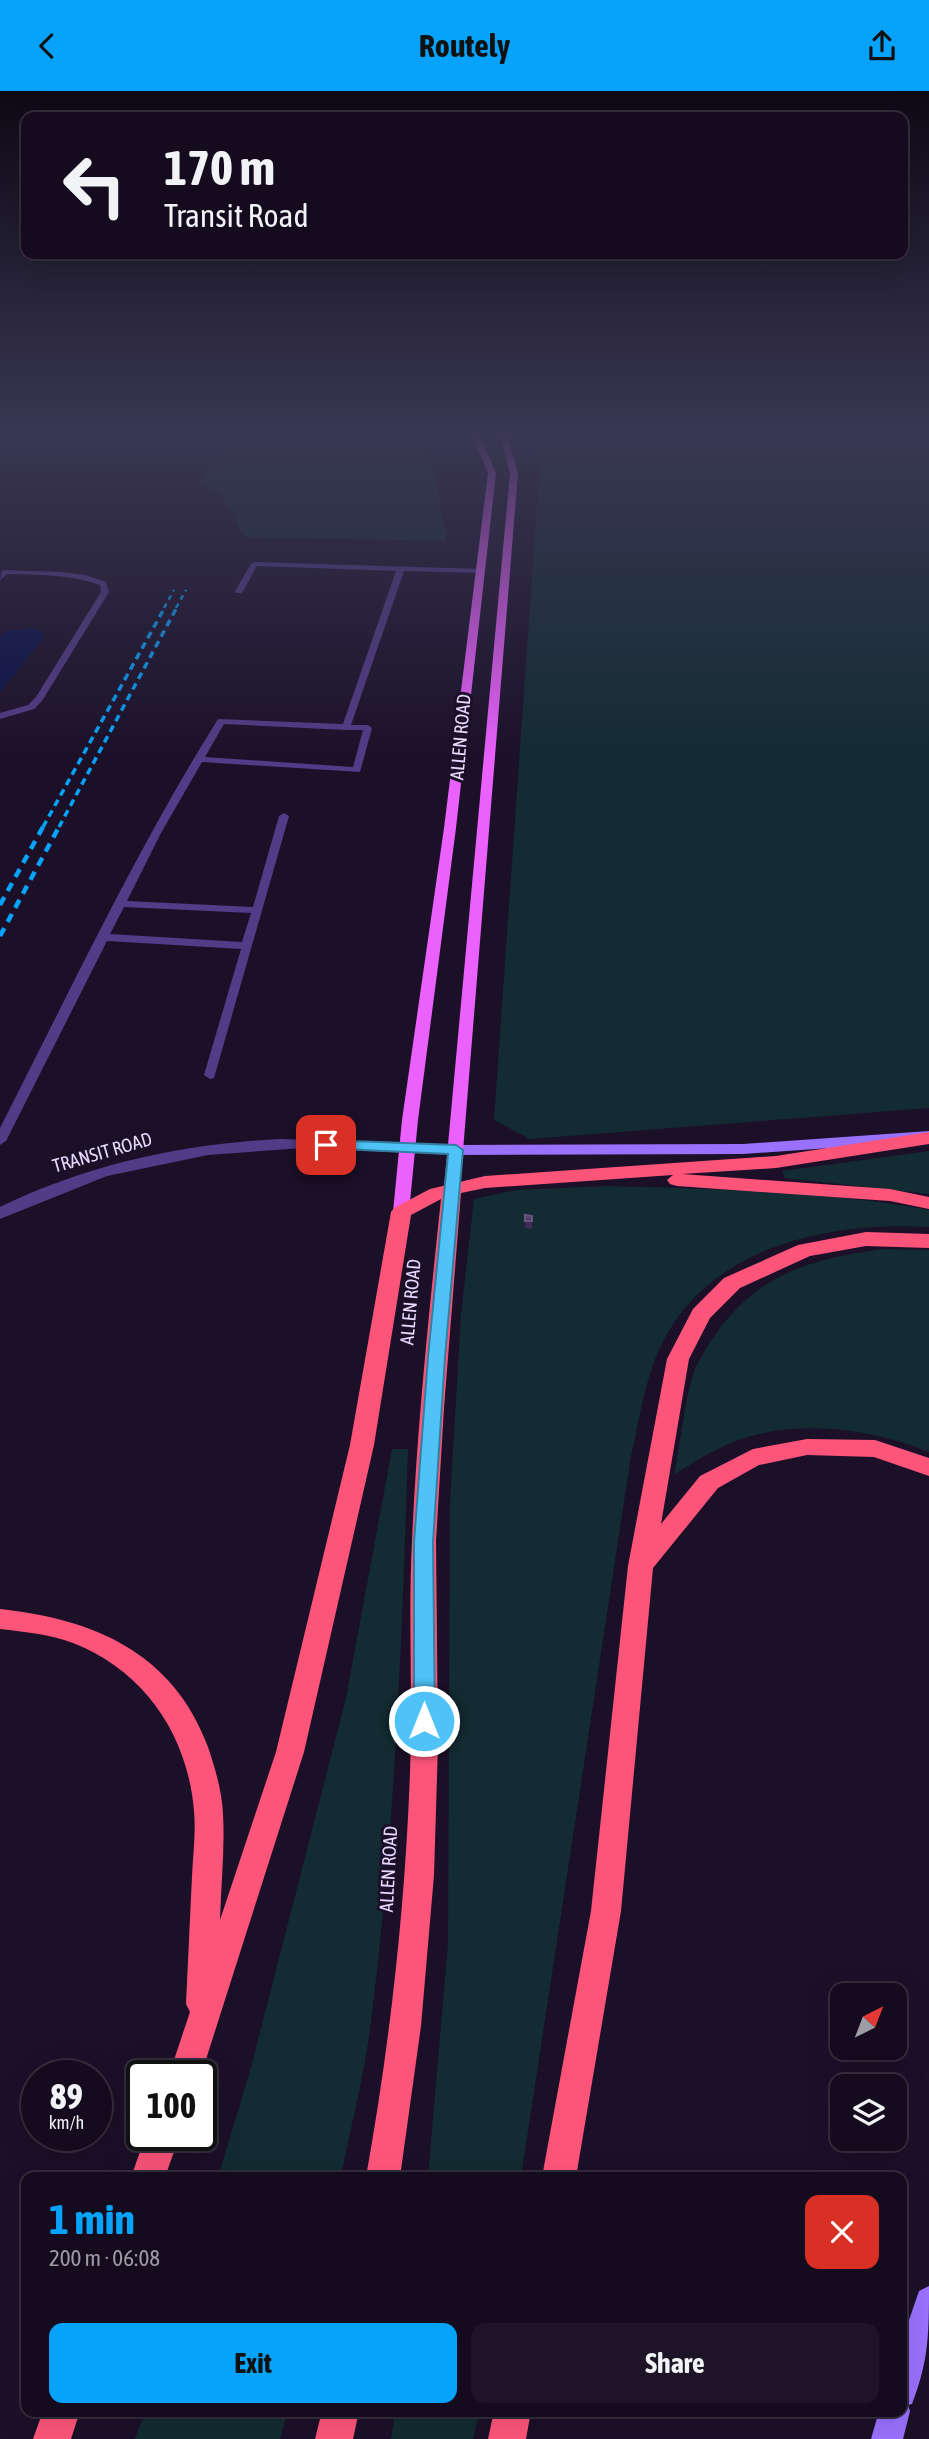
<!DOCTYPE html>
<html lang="en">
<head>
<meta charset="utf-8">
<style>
  body { margin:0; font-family:"Asap Condensed",sans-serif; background:#1d1527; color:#f1f3f6; height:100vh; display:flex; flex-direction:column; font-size:26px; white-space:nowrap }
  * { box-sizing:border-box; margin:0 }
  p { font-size:23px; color:#9d9ba4 }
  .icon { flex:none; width:38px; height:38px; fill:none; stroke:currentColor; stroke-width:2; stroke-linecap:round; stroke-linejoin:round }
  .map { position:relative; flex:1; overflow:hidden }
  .panel { position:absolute; left:21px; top:2081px; width:886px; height:245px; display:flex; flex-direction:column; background:#140c1e; border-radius:14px; box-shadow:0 7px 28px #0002,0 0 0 2px #332c3c }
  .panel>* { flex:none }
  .guide { position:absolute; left:21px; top:21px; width:887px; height:147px; border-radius:14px; box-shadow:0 7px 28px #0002,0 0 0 2px #332c3c; background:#140c1e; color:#f1f3f6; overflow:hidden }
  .needle { width:46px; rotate:42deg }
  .tools { position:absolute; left:830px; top:1892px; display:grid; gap:14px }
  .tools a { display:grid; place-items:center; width:77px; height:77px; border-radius:14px; background:#140c1e; box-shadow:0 7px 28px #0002,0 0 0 2px #332c3c; font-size:35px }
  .speed { position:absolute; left:21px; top:1969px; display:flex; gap:14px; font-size:35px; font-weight:700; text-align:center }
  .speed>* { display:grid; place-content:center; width:91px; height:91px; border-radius:50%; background:#140c1e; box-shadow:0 7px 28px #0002,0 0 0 2px #332c3c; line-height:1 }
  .speed small { font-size:18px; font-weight:400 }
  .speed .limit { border:4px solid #111; border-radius:10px; background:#fff; color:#111 }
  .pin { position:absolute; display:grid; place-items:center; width:60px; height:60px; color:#fff; margin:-30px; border-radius:14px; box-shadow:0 4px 10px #0006 }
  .me { position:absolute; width:77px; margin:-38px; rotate:0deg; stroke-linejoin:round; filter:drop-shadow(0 0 5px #0008) }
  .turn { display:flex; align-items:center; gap:24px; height:147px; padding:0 28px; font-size:32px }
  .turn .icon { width:91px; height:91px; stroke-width:2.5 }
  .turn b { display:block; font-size:49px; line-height:60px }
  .round { display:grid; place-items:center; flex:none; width:74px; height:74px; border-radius:14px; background:#1d1527 }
  .summary { display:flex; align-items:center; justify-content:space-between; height:119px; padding:0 28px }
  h1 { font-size:42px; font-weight:700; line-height:52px; color:#07a3fb }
  .primary-button { display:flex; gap:14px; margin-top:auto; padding:14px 28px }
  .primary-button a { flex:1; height:80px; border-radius:14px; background:#07a3fb; color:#111; font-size:28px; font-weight:700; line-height:80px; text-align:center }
  .primary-button a+a { background:#1d1527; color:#f1f3f6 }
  header { display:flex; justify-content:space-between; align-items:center; height:91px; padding:0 28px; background:#07a3fb; color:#111; font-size:32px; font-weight:700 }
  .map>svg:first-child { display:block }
  .green { fill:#132b32 }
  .water { fill:#0b1146 }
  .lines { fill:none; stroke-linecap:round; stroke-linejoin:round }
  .service { fill:#523c87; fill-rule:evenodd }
  .tertiary { fill:#523c87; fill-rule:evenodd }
  .secondary { fill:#9971fd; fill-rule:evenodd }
  .primary { fill:#eb61fd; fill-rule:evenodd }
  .motorway { fill:#fd557a; fill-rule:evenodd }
  .rail-far2 { stroke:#07a3fb; stroke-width:2.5; stroke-dasharray:5 4.5; stroke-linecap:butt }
  .rail-far1 { stroke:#07a3fb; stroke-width:3.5; stroke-dasharray:7 5; stroke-linecap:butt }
  .rail { stroke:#07a3fb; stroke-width:4.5; stroke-dasharray:9 7; stroke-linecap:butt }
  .wall { fill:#3e2a56 }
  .building { fill:#503d68; stroke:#68557f; stroke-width:2 }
  .route { fill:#4fc3f7; stroke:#337fa1; stroke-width:2 }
  .labels { text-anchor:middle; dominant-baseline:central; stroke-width:6; stroke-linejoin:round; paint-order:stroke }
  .street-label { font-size:19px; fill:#e7d8fe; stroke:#1b1028 }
</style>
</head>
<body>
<header><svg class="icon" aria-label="back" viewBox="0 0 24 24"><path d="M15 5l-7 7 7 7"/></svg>Routely<svg class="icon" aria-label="share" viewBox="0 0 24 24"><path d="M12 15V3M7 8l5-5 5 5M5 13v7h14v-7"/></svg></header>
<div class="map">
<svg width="929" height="2348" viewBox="0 0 929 2348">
  <rect width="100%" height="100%" fill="#1b1028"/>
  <g class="green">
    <path d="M230,343H427L447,450L245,446L221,403L200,393Z"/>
    <path d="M519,343H929V1017L530,1048L494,1029L540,372Z"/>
    <path d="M929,1060V1103L785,1087L782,1080Z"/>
    <path d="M607,1095C715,1098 822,1100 929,1119V1136C819,1130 691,1160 652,1277C642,1305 638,1336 631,1365L521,2086H428L448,1853L450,1411L461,1223L474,1108L516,1099Z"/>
    <path d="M883,1158L929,1159V1361C865,1335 780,1325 716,1359C701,1366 688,1375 674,1384C680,1354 683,1323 690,1294C694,1275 706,1257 717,1241C761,1181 812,1168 883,1158Z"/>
    <path d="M392,1358H408C402,1549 395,1740 371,1930C365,1982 351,2034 341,2086H218L250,1980L346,1607Z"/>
    <path d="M145,2320H287V2321L280,2348H135Z"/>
    <path d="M395,2321V2320L479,2321L473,2348H391Z"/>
  </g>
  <path class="water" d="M34,537L44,541V546L0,601V545L5,540Z"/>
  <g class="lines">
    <g class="service">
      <path d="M255,471L481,478L485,480L481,482L404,480L351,634H368L372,637L360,681L202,671L161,742L127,810L253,816L279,725L284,722L289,725L214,987L210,988L204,984L241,858L107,850L6,1050L0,1054V1037C70,900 136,759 218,628L343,633L396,480L257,475L242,502H236L235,500L251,473ZM224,633L346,639H363L353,676L205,666ZM124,816L251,822L242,851L110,843Z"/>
      <path d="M2,479L60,481L85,484L106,491L109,501L42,610L34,618L0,628V622L28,614L36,606L101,501L100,494C70,483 38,484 7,483L0,489Z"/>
    </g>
    <path class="tertiary" d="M281,1048L456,1054L464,1059L456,1064L303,1057L208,1064L107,1085L0,1128V1116C89,1073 182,1053 281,1048Z"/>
    <g class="secondary">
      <path d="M929,1040V1050L743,1063L456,1064L448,1059L456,1054L743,1053Z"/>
      <path d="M929,2195C929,2242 929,2269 912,2313L908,2314L910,2320L903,2348H871L879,2320H901V2252L919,2200Z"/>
    </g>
    <g class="primary">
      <path d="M472,343H480L496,382L456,737L418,1029L409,1121L401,1126L393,1121L402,1029L444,737L488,382Z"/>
      <path d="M499,343H507L518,382L460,1097L452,1102L444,1097L510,382Z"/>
    </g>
    <g class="motorway">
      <path d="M929,1041V1053L776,1077L682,1083L890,1098L929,1106V1118L890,1110L677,1095L670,1093L667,1089L673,1084L485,1097L461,1102L444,1317L436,1450L438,1653L434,1784L421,1935L400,2086H366C390,1952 405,1818 410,1682C413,1605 408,1527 412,1450C417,1336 429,1222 441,1108L411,1124L374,1354L304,1661L201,1984H169L190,1921L186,1913C188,1870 190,1827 192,1785C193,1764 196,1741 194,1720C188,1645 145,1580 73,1552C50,1543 25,1541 0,1538V1518C93,1528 173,1561 208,1656C215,1677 222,1700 223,1723C225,1758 221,1794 220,1829L276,1661L350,1354L391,1121L394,1117L430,1098L485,1085L776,1065Z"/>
      <path d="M866,1141L929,1143V1157L866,1155L810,1165L740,1197L710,1227L689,1268L661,1433L700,1385L753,1358L807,1348L875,1349L929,1367V1385L874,1366L807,1364L759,1374L718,1397L653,1477L621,1820L576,2086H542L591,1820L628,1475L667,1268L693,1218L724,1187L798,1154Z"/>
      <path d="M146,2044H180L165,2086H131Z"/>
      <path d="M43,2320H80L71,2348H33Z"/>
      <path d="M322,2320H359L353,2348H315Z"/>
      <path d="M494,2320H531L526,2348H488Z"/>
    </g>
    <g class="rail-far2">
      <path d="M164,517L174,499"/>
      <path d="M176,517L186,499"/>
    </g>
    <g class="rail-far1">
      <path d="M43,736L165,516"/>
      <path d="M59,736L177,516"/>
    </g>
    <g class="rail">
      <path d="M0,814L44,734"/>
      <path d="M0,845L60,734"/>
    </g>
  </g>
  <path class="wall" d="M525,1124L532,1125V1138L525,1137Z"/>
  <path class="building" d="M525,1124L532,1125V1130H525Z"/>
  <linearGradient id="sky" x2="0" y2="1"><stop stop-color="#0f0916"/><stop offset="0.51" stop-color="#393753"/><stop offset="1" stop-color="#393753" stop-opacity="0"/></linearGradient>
  <rect width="929" height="672" fill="url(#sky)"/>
  <path class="route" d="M326,1049L456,1054L463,1059L445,1266L433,1451L435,1630L432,1636L424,1638L417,1636L414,1630V1451L428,1266L448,1063L320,1057L318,1054L320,1051Z"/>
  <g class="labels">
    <g class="street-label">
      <text transform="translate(460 646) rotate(-85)">ALLEN ROAD</text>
      <text transform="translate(102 1061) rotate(-16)">TRANSIT ROAD</text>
      <text transform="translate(410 1211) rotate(-85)">ALLEN ROAD</text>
      <text transform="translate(388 1778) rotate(-87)">ALLEN ROAD</text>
    </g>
  </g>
</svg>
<div class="tools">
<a><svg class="needle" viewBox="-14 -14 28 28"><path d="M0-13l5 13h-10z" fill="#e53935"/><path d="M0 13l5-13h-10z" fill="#9d9ba4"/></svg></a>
<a><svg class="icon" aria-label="layers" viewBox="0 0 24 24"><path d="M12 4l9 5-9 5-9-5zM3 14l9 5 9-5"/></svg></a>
</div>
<div class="speed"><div>89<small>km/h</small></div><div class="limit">100</div></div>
<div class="pin" style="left:326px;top:1054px;background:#d93025"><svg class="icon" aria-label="arrive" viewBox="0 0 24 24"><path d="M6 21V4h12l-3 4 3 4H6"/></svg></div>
<svg class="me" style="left:424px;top:1630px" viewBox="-20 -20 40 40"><circle r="17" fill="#4fc3f7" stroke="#fff" stroke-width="3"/><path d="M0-11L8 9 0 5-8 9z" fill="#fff"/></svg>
<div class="guide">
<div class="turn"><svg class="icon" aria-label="left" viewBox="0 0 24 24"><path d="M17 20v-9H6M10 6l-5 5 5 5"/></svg><div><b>170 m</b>Transit Road</div></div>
</div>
<section class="panel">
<div class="summary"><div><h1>1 min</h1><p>200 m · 06:08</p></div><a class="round" style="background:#d93025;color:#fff"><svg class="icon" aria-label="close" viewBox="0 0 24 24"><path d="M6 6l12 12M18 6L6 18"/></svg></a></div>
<div class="primary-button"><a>Exit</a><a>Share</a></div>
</section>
</div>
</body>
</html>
